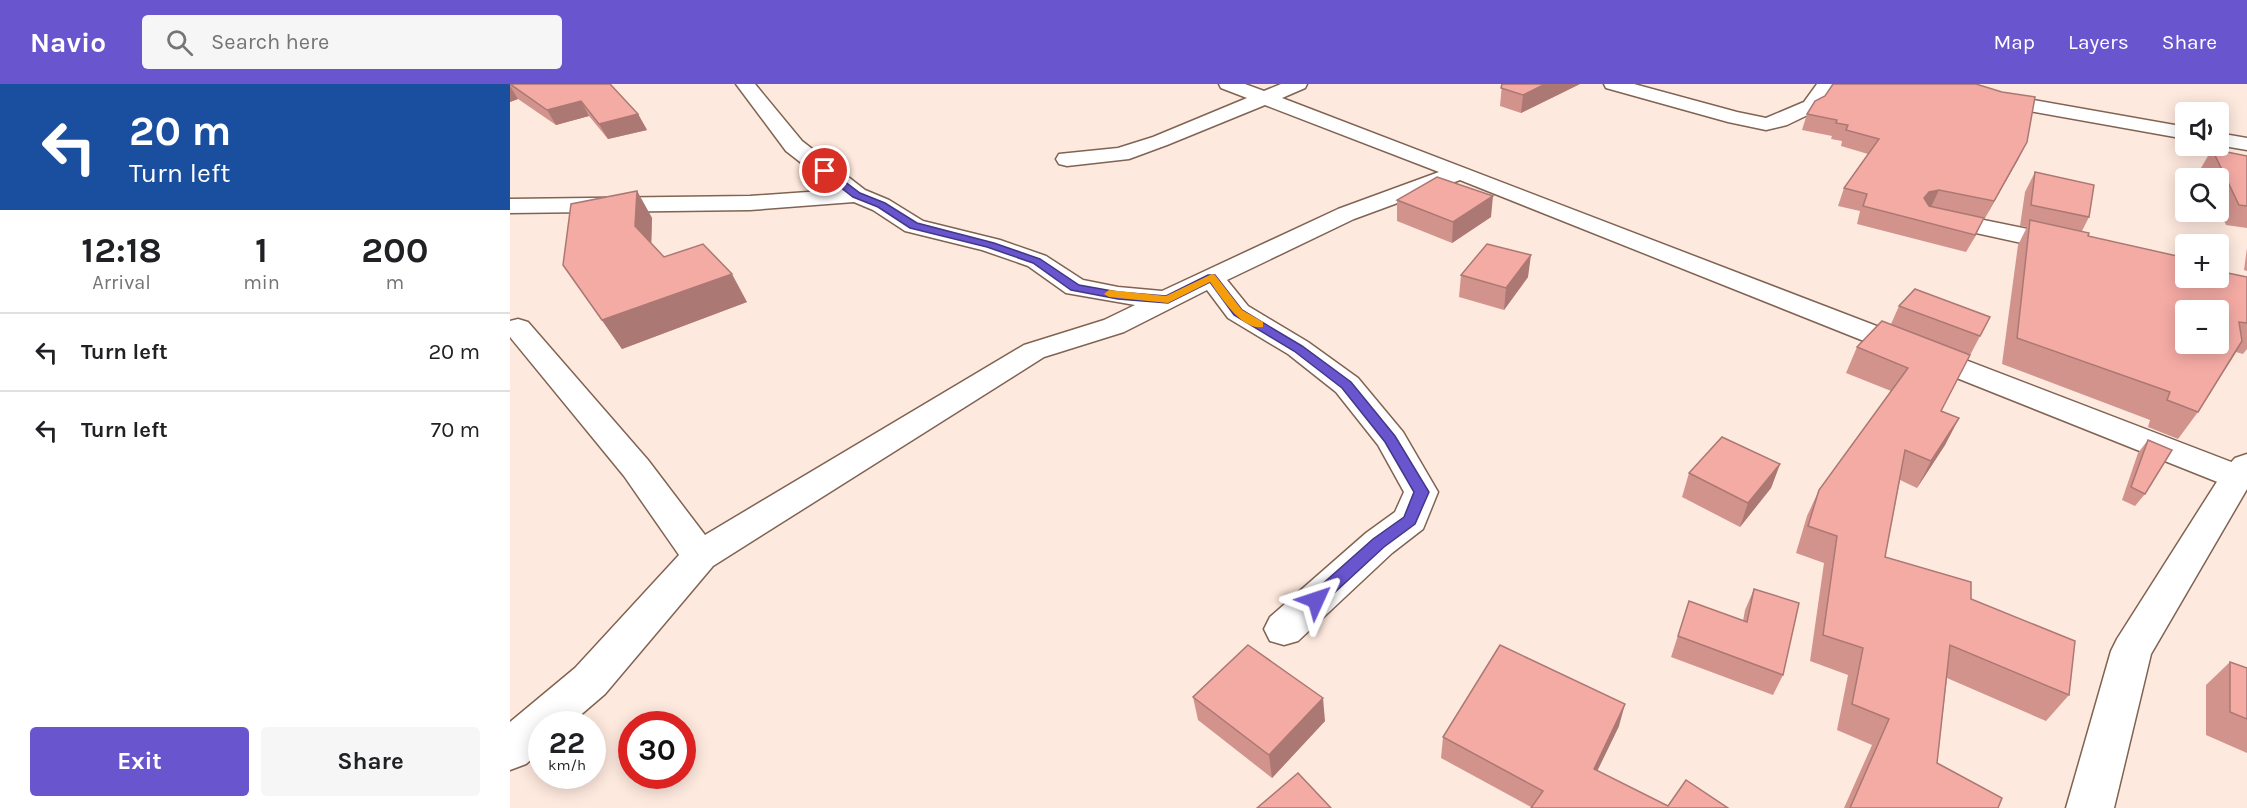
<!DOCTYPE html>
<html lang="en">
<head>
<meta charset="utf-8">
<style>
  body { margin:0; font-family:Karla,sans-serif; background:#f6f6f6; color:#202124; height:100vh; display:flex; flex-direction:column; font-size:22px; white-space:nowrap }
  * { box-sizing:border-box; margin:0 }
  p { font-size:20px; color:#757577 }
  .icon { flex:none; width:33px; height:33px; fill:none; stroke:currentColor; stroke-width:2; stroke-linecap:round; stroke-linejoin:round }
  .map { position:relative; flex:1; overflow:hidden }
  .sheet { display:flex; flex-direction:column; background:#fff; width:510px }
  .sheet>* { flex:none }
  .top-card { background:#1a4fa0; color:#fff; overflow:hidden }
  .buttons { position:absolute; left:1665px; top:18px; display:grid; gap:12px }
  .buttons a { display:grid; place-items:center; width:54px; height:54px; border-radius:6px; background:#fff; box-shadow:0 3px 15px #0003; font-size:30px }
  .speed { position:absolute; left:18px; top:627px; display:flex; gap:12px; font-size:30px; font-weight:700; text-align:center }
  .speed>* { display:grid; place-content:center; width:78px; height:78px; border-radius:50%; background:#fff; box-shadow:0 3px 15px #0003; line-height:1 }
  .speed small { font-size:15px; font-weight:400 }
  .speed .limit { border:9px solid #d22; background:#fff; color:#111 }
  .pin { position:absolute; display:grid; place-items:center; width:51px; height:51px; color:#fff; margin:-26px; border:3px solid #fff; border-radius:50%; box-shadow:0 2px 6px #0007 }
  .me { position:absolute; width:66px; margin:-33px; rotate:48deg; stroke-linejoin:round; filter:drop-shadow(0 0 4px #0008) }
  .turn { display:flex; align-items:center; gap:21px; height:126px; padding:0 30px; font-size:27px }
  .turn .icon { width:78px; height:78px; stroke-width:2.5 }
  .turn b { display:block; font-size:42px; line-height:51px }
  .eta { display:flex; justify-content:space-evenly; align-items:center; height:102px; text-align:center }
  .eta b { font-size:36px; font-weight:700; line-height:42px }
  .action { display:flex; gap:12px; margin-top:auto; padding:12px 30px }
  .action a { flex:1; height:69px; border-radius:6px; background:#6955ce; color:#fff; font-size:24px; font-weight:700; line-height:69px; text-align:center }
  .action a+a { background:#f6f6f6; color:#202124 }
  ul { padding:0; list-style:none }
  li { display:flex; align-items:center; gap:18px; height:78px; padding:0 30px; border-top:2px solid #e0e0e0 }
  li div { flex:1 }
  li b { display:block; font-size:22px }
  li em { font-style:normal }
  header { display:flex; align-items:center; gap:36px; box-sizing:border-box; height:84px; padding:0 30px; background:#6955ce; color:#fff }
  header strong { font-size:28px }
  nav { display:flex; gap:33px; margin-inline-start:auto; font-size:21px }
  .search { width:420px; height:54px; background:#f6f6f6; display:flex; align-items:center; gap:15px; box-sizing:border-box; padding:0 21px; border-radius:6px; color:#757577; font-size:22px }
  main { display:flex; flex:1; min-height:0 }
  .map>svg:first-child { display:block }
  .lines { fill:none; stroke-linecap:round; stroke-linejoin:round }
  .street-casing { stroke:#806352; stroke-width:3 }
  .secondary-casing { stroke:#806352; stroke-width:3 }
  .street { fill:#fff; fill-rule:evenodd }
  .secondary { fill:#fff; fill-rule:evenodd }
  .wall { fill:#d2938d }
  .shaded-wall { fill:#ab7873 }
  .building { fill:#f4aba4; stroke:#ab7873; stroke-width:1.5; fill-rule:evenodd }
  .route { fill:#6955ce; stroke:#443786; stroke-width:1.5 }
  .slow { fill:#f59e0b }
</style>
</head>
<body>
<header>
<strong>Navio</strong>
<div class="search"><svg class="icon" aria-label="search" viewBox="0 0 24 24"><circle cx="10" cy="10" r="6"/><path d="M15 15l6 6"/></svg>Search here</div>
<nav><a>Map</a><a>Layers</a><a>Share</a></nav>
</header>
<main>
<section class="sheet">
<div class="top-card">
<div class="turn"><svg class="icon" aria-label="left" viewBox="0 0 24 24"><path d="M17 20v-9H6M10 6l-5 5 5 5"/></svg><div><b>20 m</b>Turn left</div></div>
</div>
<div class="eta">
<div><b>12:18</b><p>Arrival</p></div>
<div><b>1</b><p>min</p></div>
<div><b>200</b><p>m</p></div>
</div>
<ul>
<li><svg class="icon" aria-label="left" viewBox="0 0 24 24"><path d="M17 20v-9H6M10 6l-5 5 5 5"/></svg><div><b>Turn left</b></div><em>20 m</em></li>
<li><svg class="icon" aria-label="left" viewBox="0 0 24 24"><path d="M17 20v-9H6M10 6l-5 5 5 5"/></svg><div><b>Turn left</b></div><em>70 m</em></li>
</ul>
<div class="action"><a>Exit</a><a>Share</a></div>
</section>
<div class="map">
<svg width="1737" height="724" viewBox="0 0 1737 724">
  <rect width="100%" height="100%" fill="#fee9de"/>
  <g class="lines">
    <defs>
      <g id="street">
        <path d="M226,0H245L292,57L355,106L379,116L413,137L490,156L536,172L573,196L608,203L652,207L828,125L929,88L755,21L657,61L619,75L557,82L549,80L546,75L549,70L608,64L643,53L737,14L711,4L709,0H735L754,7L771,0H797L795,4L772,14L1737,384V402L1727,405L1715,401L950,96L844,135L717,196L738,222L798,258L848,294L893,348L928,408L913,445L882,469L788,557L774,561L760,557L754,545L760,533L856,449L885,428L894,408L868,361L826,308L778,270L718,234L697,206L614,248L534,273L203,482L95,610L60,640H32V666L16,680L0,686V638L65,584L169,471L114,392L0,253V237L8,235L18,238L138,376L195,451L514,261L594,236L625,221L556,209L518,182L472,166L395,147L363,126L344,118L240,126L0,129V115L240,112L326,106L276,67Z"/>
        <path d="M1094,0H1124L1227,28L1256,34L1294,18L1307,0H1326L1308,26L1277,41L1256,46L1218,38L1096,4Z"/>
        <path d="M1428,0H1457L1489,10L1676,43V55L1486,21L1430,4Z"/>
        <path d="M1708,49L1737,54V66L1708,61Z"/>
        <path d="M1425,126L1557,153L1566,156L1570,161L1566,166L1557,169L1416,138L1413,133L1416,128Z"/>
      </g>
      <path id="secondary" d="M1737,370V405L1641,570L1604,724H1556L1601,567L1607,555L1715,385L1725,374Z"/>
    </defs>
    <use href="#street" class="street-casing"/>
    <use href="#secondary" class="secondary-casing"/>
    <use href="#street" class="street"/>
    <use href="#secondary" class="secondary"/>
  </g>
  <g class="wall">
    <path d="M0,0L128,30L137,46L98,55L79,32L46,41L8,15L0,18Z"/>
    <path d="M992,0H1070L1011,29L990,22Z"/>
    <path d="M1297,30L1509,74L1475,134H1474L1456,168L1347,140L1350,127L1328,122L1334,104L1358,70L1331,62L1332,57L1321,55L1322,52L1292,46Z"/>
    <path d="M1702,65L1737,72V144L1716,141L1708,124V94H1695L1691,84Z"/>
    <path d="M1525,88L1579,133L1572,147L1578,152L1676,194L1737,193V265L1733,270L1726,268L1688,328L1668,355L1638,343L1640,336L1492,280L1508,161L1517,143L1510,142L1515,108Z"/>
    <path d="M127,107L142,134L141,159L154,173L237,218L112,265L53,181Z"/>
    <path d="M887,116L981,133L942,159L887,137Z"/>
    <path d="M1737,164V187L1734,186Z"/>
    <path d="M951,191L1018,193L994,226L949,213Z"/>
    <path d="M1389,222L1480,233L1431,327L1449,334L1435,361L1407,404L1390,396L1375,473L1461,515L1559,611L1536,637L1437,594L1427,679L1488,724H1334L1362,661L1327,646L1338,591L1300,577L1314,479L1286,469L1297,432L1309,406L1381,307L1336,289L1347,263L1381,240Z"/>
    <path d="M1638,356L1635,410L1625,422L1612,416L1628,369Z"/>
    <path d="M1270,380L1261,404L1230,443L1172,413L1179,389Z"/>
    <path d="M1244,505L1273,591L1263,611L1161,573L1179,517L1233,537L1235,526Z"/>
    <path d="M1720,578L1737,584V669L1696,651V601Z"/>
    <path d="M683,613L815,637L762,694L688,636Z"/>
    <path d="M1109,642L1087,687L1158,722L1218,724L1021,723L931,674L933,653Z"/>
  </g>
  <g class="shaded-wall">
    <path d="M1035,0H1070L1011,29L1013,11Z"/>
    <path d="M0,2L8,15L0,18Z"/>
    <path d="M71,17L79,32L46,41L37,26Z"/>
    <path d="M128,30L137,46L98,55L89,40Z"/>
    <path d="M1517,58L1509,74L1475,134L1484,117Z"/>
    <path d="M1429,106L1421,123L1412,125L1414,114L1419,108Z"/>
    <path d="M127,107L142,134L141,169L125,142Z"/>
    <path d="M983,112L981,133L942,159L943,138Z"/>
    <path d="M1474,134L1466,151L1456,168Z"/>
    <path d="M1021,171L1018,193L994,226L996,204Z"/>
    <path d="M222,190L237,218L112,265L92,236Z"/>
    <path d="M1449,334L1435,361L1407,404L1421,377Z"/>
    <path d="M1270,380L1261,404L1230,443L1238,419Z"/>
    <path d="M813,614L815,637L762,694L759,671Z"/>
    <path d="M1115,620L1109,642L1078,706L1084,685Z"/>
  </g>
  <g class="building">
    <path d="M0,0H100L128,30L89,40L71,17L37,26Z"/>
    <path d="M992,0H1035L1013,11L991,4Z"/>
    <path d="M1323,0H1466L1492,8L1525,13L1517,58L1484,117L1429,106L1419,108L1414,114L1419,122L1474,134L1465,151L1353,122L1357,110L1334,104L1369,55L1336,46L1338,41L1326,39L1327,36L1297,30L1305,17L1315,12Z"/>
    <path d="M1702,65L1737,72V122L1729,121Z"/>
    <path d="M1525,88L1584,101L1579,133L1521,121Z"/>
    <path d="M927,93L983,112L943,138L887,116Z"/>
    <path d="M127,107L125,142L154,173L193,160L222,190L92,236L53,181L61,120Z"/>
    <path d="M1520,136L1579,149L1578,152L1676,174V194H1708V187L1737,193V239L1729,238L1732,257L1688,328L1657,316L1660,308L1507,254ZM1676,226H1708V260H1676Z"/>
    <path d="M977,160L1021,171L996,204L951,191Z"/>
    <path d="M1405,205L1480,233L1470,252L1389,222Z"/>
    <path d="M1372,237L1460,271L1431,327L1449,334L1421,377L1395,366L1375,473L1461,498V515L1565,557L1559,611L1440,561L1427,679L1492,714L1488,724H1340L1379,635L1342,620L1353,564L1313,551L1327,452L1298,442L1309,406L1398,284L1347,263Z"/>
    <path d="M1212,353L1270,380L1238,419L1179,389Z"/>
    <path d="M1638,356L1662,366L1635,410L1621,403Z"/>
    <path d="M1244,505L1289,519L1273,591L1168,552L1179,517L1237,538Z"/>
    <path d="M738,561L813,614L759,671L683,613Z"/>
    <path d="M990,561L1115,620L1084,685L1158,722L1176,696L1218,724H1021L1033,707L933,653Z"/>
    <path d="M1720,578L1737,584V635L1720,628Z"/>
    <path d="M788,689L821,724H747Z"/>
  </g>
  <path class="route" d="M312,85H318L350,109L375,119L407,139L484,159L530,175L569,201L608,208L656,212L698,191H705L732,226L792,262L841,298L885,352L919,408L905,440L874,463L811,521L806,522L800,521L798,516L800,511L863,455L894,433L904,408L875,358L832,304L784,267L724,231L700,198L658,219L608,215L561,206L523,179L477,163L400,144L368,123L343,113L312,89Z"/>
  <path class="slow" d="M702,190L705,191L732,226L753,238V243C732,247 711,213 700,198L658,219L599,213L594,210L599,206L656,212Z"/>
</svg>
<div class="buttons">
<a><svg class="icon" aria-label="sound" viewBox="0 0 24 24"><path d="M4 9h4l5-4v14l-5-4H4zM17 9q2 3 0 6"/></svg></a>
<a><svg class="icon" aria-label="search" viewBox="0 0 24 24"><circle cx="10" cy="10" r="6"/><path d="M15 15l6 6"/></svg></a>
<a>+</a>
<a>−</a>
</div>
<div class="speed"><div>22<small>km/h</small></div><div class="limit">30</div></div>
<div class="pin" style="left:315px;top:87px;background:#d93025"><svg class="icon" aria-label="arrive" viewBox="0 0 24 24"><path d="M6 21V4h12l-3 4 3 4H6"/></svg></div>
<svg class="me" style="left:806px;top:516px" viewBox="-20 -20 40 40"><path d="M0-17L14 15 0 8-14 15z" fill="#6955ce" stroke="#fff" stroke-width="4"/></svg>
</div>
</main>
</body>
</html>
